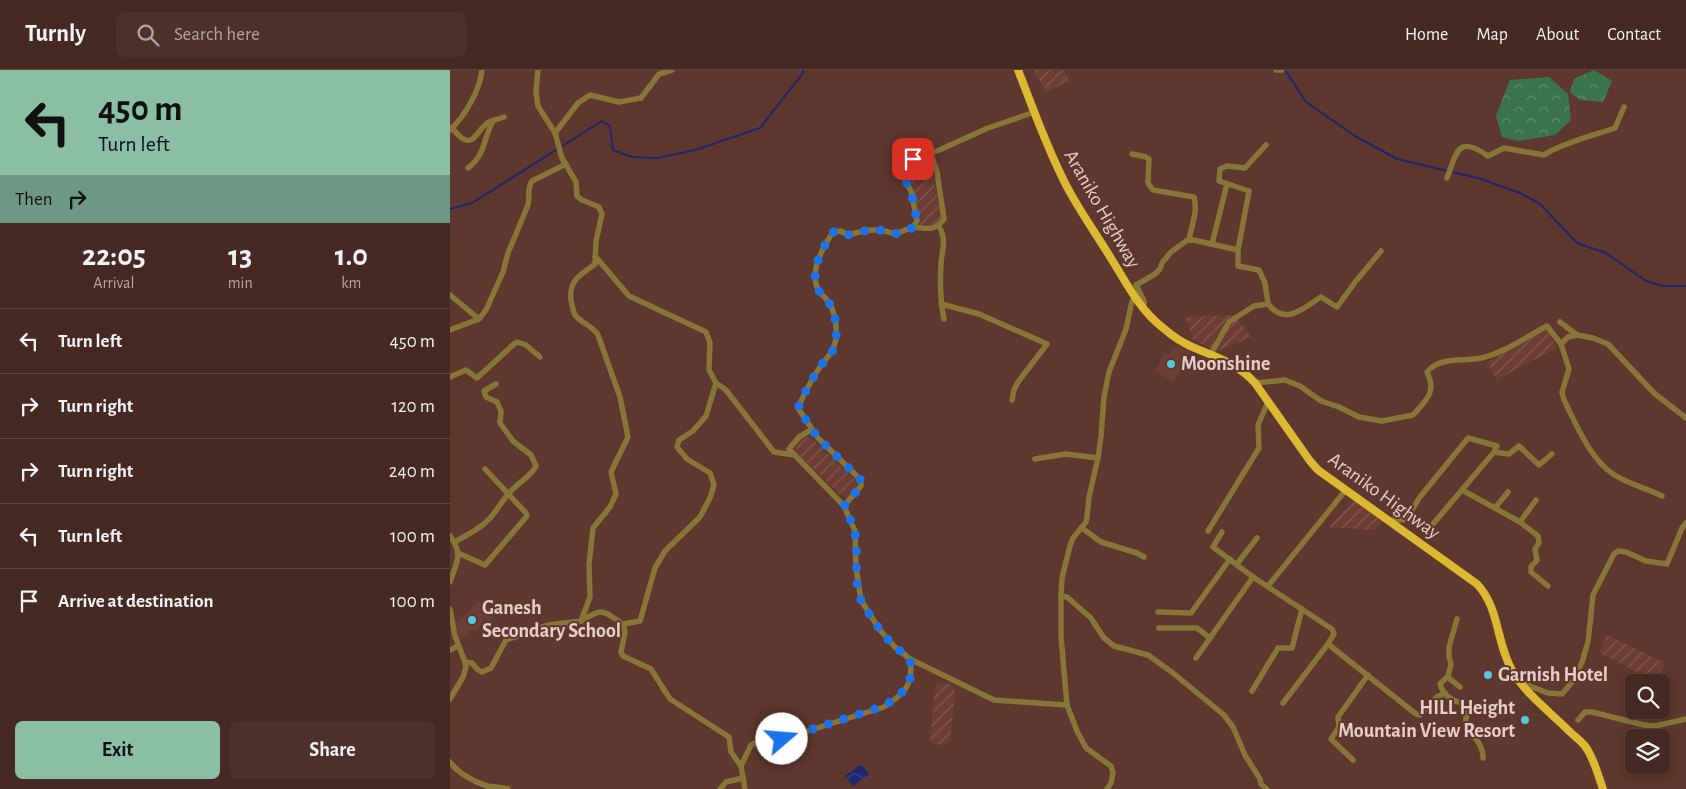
<!DOCTYPE html>
<html lang="en">
<head>
<meta charset="utf-8">
<style>
  body { margin:0; font-family:"Alegreya Sans",sans-serif; background:#4d312a; color:#f1f3f6; height:100vh; display:flex; flex-direction:column; font-size:19px; white-space:nowrap }
  * { box-sizing:border-box; margin:0 }
  p { font-size:16px; color:#b0a6a5 }
  .icon { flex:none; width:28px; height:28px; fill:none; stroke:currentColor; stroke-width:2; stroke-linecap:round; stroke-linejoin:round }
  .map { position:relative; flex:1; overflow:hidden }
  .sheet { display:flex; flex-direction:column; background:#462922; width:450px }
  .sheet>* { flex:none }
  .guide { background:#8abfa5; color:#111; overflow:hidden }
  .controls { position:absolute; left:1175px; top:604px; display:grid; gap:10px }
  .controls a { display:grid; place-items:center; width:45px; height:45px; border-radius:8px; background:#462922; box-shadow:0 2px 8px #0003,0 0 0 1px #5e4540; font-size:25px }
  .pin { position:absolute; display:grid; place-items:center; width:42px; height:42px; color:#fff; margin:-21px; border-radius:10px; box-shadow:0 2px 8px #0006 }
  .me { position:absolute; width:55px; margin:-28px; rotate:72deg; stroke-linejoin:round; filter:drop-shadow(0 0 4px #0008) }
  .turn { display:flex; align-items:center; gap:18px; height:105px; padding:0 15px; font-size:22px }
  .turn .icon { width:65px; height:65px; stroke-width:2.5 }
  .turn b { display:block; font-size:35px; line-height:42px }
  .then { display:flex; align-items:center; height:48px; padding:0 15px; background:#0003; gap:10px; font-size:19px }
  .eta { display:flex; justify-content:space-evenly; align-items:center; height:85px; text-align:center }
  .eta b { font-size:30px; font-weight:700; line-height:35px }
  .cta { display:flex; gap:10px; margin-top:auto; padding:10px 15px }
  .cta a { flex:1; height:58px; border-radius:8px; background:#8abfa5; color:#111; font-size:20px; font-weight:700; line-height:58px; text-align:center }
  .cta a+a { background:#4d312a; color:#f1f3f6 }
  ul { padding:0; list-style:none }
  li { display:flex; align-items:center; gap:15px; height:65px; padding:0 15px; border-top:1px solid #5e4540 }
  li div { flex:1 }
  li b { display:block; font-size:19px }
  li em { font-style:normal }
  header { display:flex; align-items:center; gap:30px; box-sizing:border-box; height:70px; padding:0 25px; background:#462922; border-bottom:1px solid #5e4540 }
  header strong { font-size:24px }
  nav { display:flex; gap:28px; margin-inline-start:auto; font-size:18px }
  .search { width:350px; height:45px; background:#4d312a; display:flex; align-items:center; gap:12px; box-sizing:border-box; padding:0 18px; border-radius:8px; color:#b0a6a5; font-size:19px }
  main { display:flex; flex:1; min-height:0 }
  .map>svg:first-child { display:block }
  .built { fill:#6c3d33 }
  .industrial { fill:url(#industrial-furrows) }
  .forest { fill:url(#forest-crowns) }
  .water { fill:url(#water-waves) }
  .lines { fill:none; stroke-linecap:round; stroke-linejoin:round }
  .stream { stroke:#212670; stroke-width:2 }
  .minor { stroke:#877638; stroke-width:5.5 }
  .highway { stroke:#dcb932; stroke-width:8 }
  .route { stroke:#1a73e8; stroke-width:9; stroke-dasharray:0 16.2 }
  .poi-dot { fill:#56c9e1; stroke:#5e372e; stroke-width:2 }
  .labels { text-anchor:middle; dominant-baseline:central; stroke-width:4; stroke-linejoin:round; paint-order:stroke }
  .street-label { font-size:20px; fill:#e6cdc7; stroke:#5e372e }
  .poi-label { font-size:20px; font-weight:bold; fill:#e6cdc7; stroke:#5e372e; text-anchor:start }
</style>
</head>
<body>
<header>
<strong>Turnly</strong>
<div class="search"><svg class="icon" aria-label="search" viewBox="0 0 24 24"><circle cx="10" cy="10" r="6"/><path d="M15 15l6 6"/></svg>Search here</div>
<nav><a>Home</a><a>Map</a><a>About</a><a>Contact</a></nav>
</header>
<main>
<section class="sheet">
<div class="guide">
<div class="turn"><svg class="icon" aria-label="left" viewBox="0 0 24 24"><path d="M17 20v-9H6M10 6l-5 5 5 5"/></svg><div><b>450 m</b>Turn left</div></div>
<div class="then">Then<svg class="icon" aria-label="right" viewBox="0 0 24 24"><path d="M7 20v-9h11M14 6l5 5-5 5"/></svg></div>
</div>
<div class="eta">
<div><b>22:05</b><p>Arrival</p></div>
<div><b>13</b><p>min</p></div>
<div><b>1.0</b><p>km</p></div>
</div>
<ul>
<li><svg class="icon" aria-label="left" viewBox="0 0 24 24"><path d="M17 20v-9H6M10 6l-5 5 5 5"/></svg><div><b>Turn left</b></div><em>450 m</em></li>
<li><svg class="icon" aria-label="right" viewBox="0 0 24 24"><path d="M7 20v-9h11M14 6l5 5-5 5"/></svg><div><b>Turn right</b></div><em>120 m</em></li>
<li><svg class="icon" aria-label="right" viewBox="0 0 24 24"><path d="M7 20v-9h11M14 6l5 5-5 5"/></svg><div><b>Turn right</b></div><em>240 m</em></li>
<li><svg class="icon" aria-label="left" viewBox="0 0 24 24"><path d="M17 20v-9H6M10 6l-5 5 5 5"/></svg><div><b>Turn left</b></div><em>100 m</em></li>
<li><svg class="icon" aria-label="arrive" viewBox="0 0 24 24"><path d="M6 21V4h12l-3 4 3 4H6"/></svg><div><b>Arrive at destination</b></div><em>100 m</em></li>
</ul>
<div class="cta"><a>Exit</a><a>Share</a></div>
</section>
<div class="map">
<svg width="1236" height="719" viewBox="0 0 1236 719">
  <defs>
    <pattern id="industrial-furrows" width="10" height="10" patternUnits="userSpaceOnUse" patternTransform="scale(1.25)"><rect width="10" height="10" fill="#6c3d33"/><path d="M-1 1l2-2M0 10L10 0M9 11l2-2" fill="none" stroke="#81584f"/></pattern>
    <pattern id="forest-crowns" width="20" height="18" patternUnits="userSpaceOnUse" patternTransform="scale(1.25)"><rect width="20" height="18" fill="#3c734f"/><path d="M2 6a3 3 0 1 1 6 0M12 15a3 3 0 1 1 6 0" fill="none" stroke="#628c6f"/></pattern>
    <pattern id="water-waves" width="16" height="10" patternUnits="userSpaceOnUse" patternTransform="scale(1.25)"><rect width="16" height="10" fill="#212670"/><path d="M0 5q4-4 8 0t8 0" fill="none" stroke="#414483"/></pattern>
  </defs>
  <rect width="100%" height="100%" fill="#5e372e"/>
  <g class="built">
    <path d="M726,275L740,283L724,312L704,301L715,283L720,284Z"/>
    <path d="M29,531L45,542L39,552L35,549L26,561L23,559L10,571L6,554Z"/>
  </g>
  <g class="industrial">
    <path d="M585,0H613L620,11L596,22L585,3Z"/>
    <path d="M480,89L492,153L470,157L458,93Z"/>
    <path d="M784,245L802,267L767,281L743,270L736,247Z"/>
    <path d="M1097,259L1107,278L1047,310L1037,292Z"/>
    <path d="M355,367L361,368L407,412L406,418L398,427L392,426L346,382V376L350,370Z"/>
    <path d="M904,430L933,452L924,460L879,457Z"/>
    <path d="M1157,565L1215,593L1206,611L1149,583Z"/>
    <path d="M489,613L501,614L505,619L500,672L495,675L484,674L480,670L485,617Z"/>
  </g>
  <g class="forest">
    <path d="M1144,0L1162,11L1153,32L1130,30L1120,22L1124,9Z"/>
    <path d="M1099,7L1118,24L1121,50L1105,65L1068,71L1052,67L1046,46L1060,10Z"/>
  </g>
  <path class="water" d="M411,694L419,704L403,716L395,706Z"/>
  <g class="lines">
    <g class="stream">
      <path d="M834,0L837,3L856,32L905,66L947,89L1028,108L1070,123L1090,134L1127,173L1156,183L1196,211L1213,216H1236"/>
      <path d="M0,139L22,133L152,51L160,56L163,80L182,87L207,88L245,80L310,58L353,3V0"/>
    </g>
    <g class="minor">
      <path d="M826,0H832"/>
      <path d="M2,58C24,85 24,61 39,52C43,50 49,49 54,47"/>
      <path d="M0,60C15,46 30,20 32,0"/>
      <path d="M105,63L128,33L140,25L169,32L191,28L209,4L222,0"/>
      <path d="M816,75L795,98L777,96L770,99L769,111L799,121L788,180V196L809,200L815,213L818,234"/>
      <path d="M682,84L696,87L699,89L698,113L703,120L744,127C748,141 742,155 739,169"/>
      <path d="M18,98C36,84 33,69 43,51"/>
      <path d="M997,108C1007,83 1007,64 1038,86L1054,78L1094,85C1109,74 1147,64 1165,58L1174,37"/>
      <path d="M489,156C497,172 492,177 491,194C490,212 490,231 494,249"/>
      <path d="M463,157C477,158 485,162 494,149L487,102L481,84"/>
      <path d="M762,174L777,114"/>
      <path d="M0,225L29,249"/>
      <path d="M491,234L529,244L597,274L568,312L564,320L562,330"/>
      <path d="M690,235L694,234V231L686,215L705,204L710,199L712,193L721,182L739,169L788,180"/>
      <path d="M1110,252L1127,265L1143,268L1158,274L1204,323L1236,348"/>
      <path d="M0,260L29,249L36,240L53,202L58,183L78,135C80,127 77,118 82,111L116,94"/>
      <path d="M1111,274L1119,299L1112,322L1114,330C1126,354 1140,389 1163,404C1178,414 1196,418 1212,426"/>
      <path d="M761,284L779,252L804,236L818,234C836,256 852,239 871,227L887,237L906,211L931,181"/>
      <path d="M0,307L16,300L27,308L64,274L67,272L76,275L90,287"/>
      <path d="M266,313L276,320L324,382L344,385"/>
      <path d="M805,313L835,310L850,316L871,331L889,337L909,347L932,351L963,345C976,330 987,323 977,302C990,286 1012,292 1031,288C1054,283 1076,267 1097,256L1111,274L1118,267L1127,265"/>
      <path d="M361,360L349,367L339,379L394,436L405,461L406,497L411,530L429,559L445,577L460,589L544,630L617,635"/>
      <path d="M585,389L616,384L648,388"/>
      <path d="M1012,420L1070,452L1088,466L1089,473L1085,479L1087,490L1081,497V502L1098,516"/>
      <path d="M394,436L411,416V410L368,368L348,338C354,324 361,310 370,297C378,285 383,285 386,268C387,255 385,242 378,231C375,227 370,224 368,219C359,202 373,177 383,162L391,161L398,165C416,160 427,157 445,164L463,157L467,151L461,121L454,108L453,92L487,81L538,58L585,42"/>
      <path d="M1045,438L1058,422"/>
      <path d="M958,446L970,427L1018,368L1047,376L1044,382L1059,384L1069,376L1089,395L1102,384"/>
      <path d="M938,450H953L958,446L978,460L1044,382"/>
      <path d="M1070,452L1086,430"/>
      <path d="M632,458L651,472L687,483L694,487"/>
      <path d="M758,461L809,378L808,355L818,332"/>
      <path d="M772,462L763,477L803,507L882,559L884,564L878,574"/>
      <path d="M0,466C14,485 6,493 0,512"/>
      <path d="M5,472C16,465 31,459 40,448C49,438 54,427 64,418C72,410 81,406 86,396L81,385L63,371L50,353L51,341L47,332L36,327L34,321L46,314"/>
      <path d="M8,483L35,495L77,446L76,443L35,399"/>
      <path d="M787,494L807,468"/>
      <path d="M818,516L895,421"/>
      <path d="M611,526L617,527L641,548L654,568L664,576L698,585L723,603L774,645L783,657L795,685L810,709L811,714L817,719"/>
      <path d="M0,539L5,566L15,592L16,597L13,607L0,629"/>
      <path d="M708,542L741,543L780,489"/>
      <path d="M1007,549L999,577V587L1001,594L998,606L1000,609L1010,617"/>
      <path d="M131,551C153,537 152,540 173,554L190,551L205,498L215,481L250,447L260,428L264,415L260,403L237,389L227,377L229,370L243,361L256,346L266,313L259,300L260,273L256,262L179,226L145,186"/>
      <path d="M173,554L175,562L171,582L173,586L201,599L220,629L279,667L281,682L291,696L295,719"/>
      <path d="M709,558H747L760,568"/>
      <path d="M0,580L8,576"/>
      <path d="M746,588L803,507"/>
      <path d="M15,592L22,593L27,599L32,602L41,598L56,570L98,555L131,551L140,527L139,494L143,458L160,437L166,424L161,402L178,367L170,327L148,265C142,255 132,254 125,245C123,241 122,235 121,230C119,209 130,206 145,194L146,171L152,144L149,137L132,130L127,126L126,112L112,88L105,63L88,36L86,22L88,0"/>
      <path d="M998,606L990,614C992,623 1002,632 1011,632L1018,644C1008,661 1034,667 1033,688"/>
      <path d="M1072,613L1098,623L1112,624L1124,610L1132,592L1138,572L1143,525L1164,484L1168,481L1176,482L1196,491L1217,494L1232,458L1236,453"/>
      <path d="M802,621L828,578H842L852,539"/>
      <path d="M833,633L878,574L966,644L970,645L987,627L995,623"/>
      <path d="M1128,650L1135,642H1142L1194,655L1205,656L1236,649"/>
      <path d="M903,690L881,669L889,657L888,647L918,605"/>
      <path d="M0,692C8,703 24,712 37,716C44,717 51,717 58,719"/>
      <path d="M291,696L301,675L309,671L332,669L434,637C454,624 464,615 460,589"/>
      <path d="M270,719L276,712L293,708"/>
      <path d="M657,719L661,713L663,703L661,696L636,678L627,661L617,635L611,567V526L612,508L620,476L623,468L636,452L637,447L639,427L648,388L651,366L654,327L659,302L676,259L682,231L685,227"/>
    </g>
    <path class="highway" d="M568,0C583,38 596,76 615,113C628,139 647,165 662,190C677,214 690,240 712,257C722,266 734,274 747,279C769,288 789,295 805,313L860,391L868,400L1027,514C1050,538 1046,574 1063,602C1075,623 1101,643 1118,660C1124,666 1131,671 1135,676C1144,688 1148,705 1153,719"/>
  </g>
  <g class="lines">
    <path class="route" d="M332,669L434,636C450,626 463,616 461,595C460,586 449,581 443,575C431,562 421,548 412,532C402,513 410,480 404,460C402,452 398,444 394,436L411,416V410L368,368L348,338C354,324 361,310 370,297C378,285 384,285 386,268C387,255 385,242 378,231C375,227 370,224 368,219C359,201 373,177 383,162L391,161L398,165C416,160 427,157 445,164L462,158L467,151L461,121L454,108L453,92L463,89"/>
  </g>
  <g class="poi-dot">
    <circle cx="721" cy="294" r="5"/>
    <circle cx="22" cy="550" r="5"/>
    <circle cx="1038" cy="605" r="5"/>
    <circle cx="1075" cy="650" r="5"/>
  </g>
  <g class="labels">
    <g class="street-label">
      <text transform="translate(652 139) rotate(60)">Araniko Highway</text>
      <text transform="translate(934 426) rotate(36)">Araniko Highway</text>
    </g>
    <g class="poi-label">
      <text x="731" y="294">Moonshine</text>
      <text x="32" y="538">Ganesh<tspan x="32" dy="23">Secondary School</tspan></text>
      <text x="1048" y="605">Garnish Hotel</text>
      <text x="1065" y="638" text-anchor="end">HILL Height<tspan x="1065" dy="23">Mountain View Resort</tspan></text>
    </g>
  </g>
</svg>
<div class="controls">
<a><svg class="icon" aria-label="search" viewBox="0 0 24 24"><circle cx="10" cy="10" r="6"/><path d="M15 15l6 6"/></svg></a>
<a><svg class="icon" aria-label="layers" viewBox="0 0 24 24"><path d="M12 4l9 5-9 5-9-5zM3 14l9 5 9-5"/></svg></a>
</div>
<div class="pin" style="left:463px;top:89px;background:#d93025"><svg class="icon" aria-label="arrive" viewBox="0 0 24 24"><path d="M6 21V4h12l-3 4 3 4H6"/></svg></div>
<svg class="me" style="left:332px;top:669px" viewBox="-20 -20 40 40"><circle r="19" fill="#fff"/><path d="M0-13L10 11 0 6-10 11z" fill="#1a73e8"/></svg>
</div>
</main>
</body>
</html>
